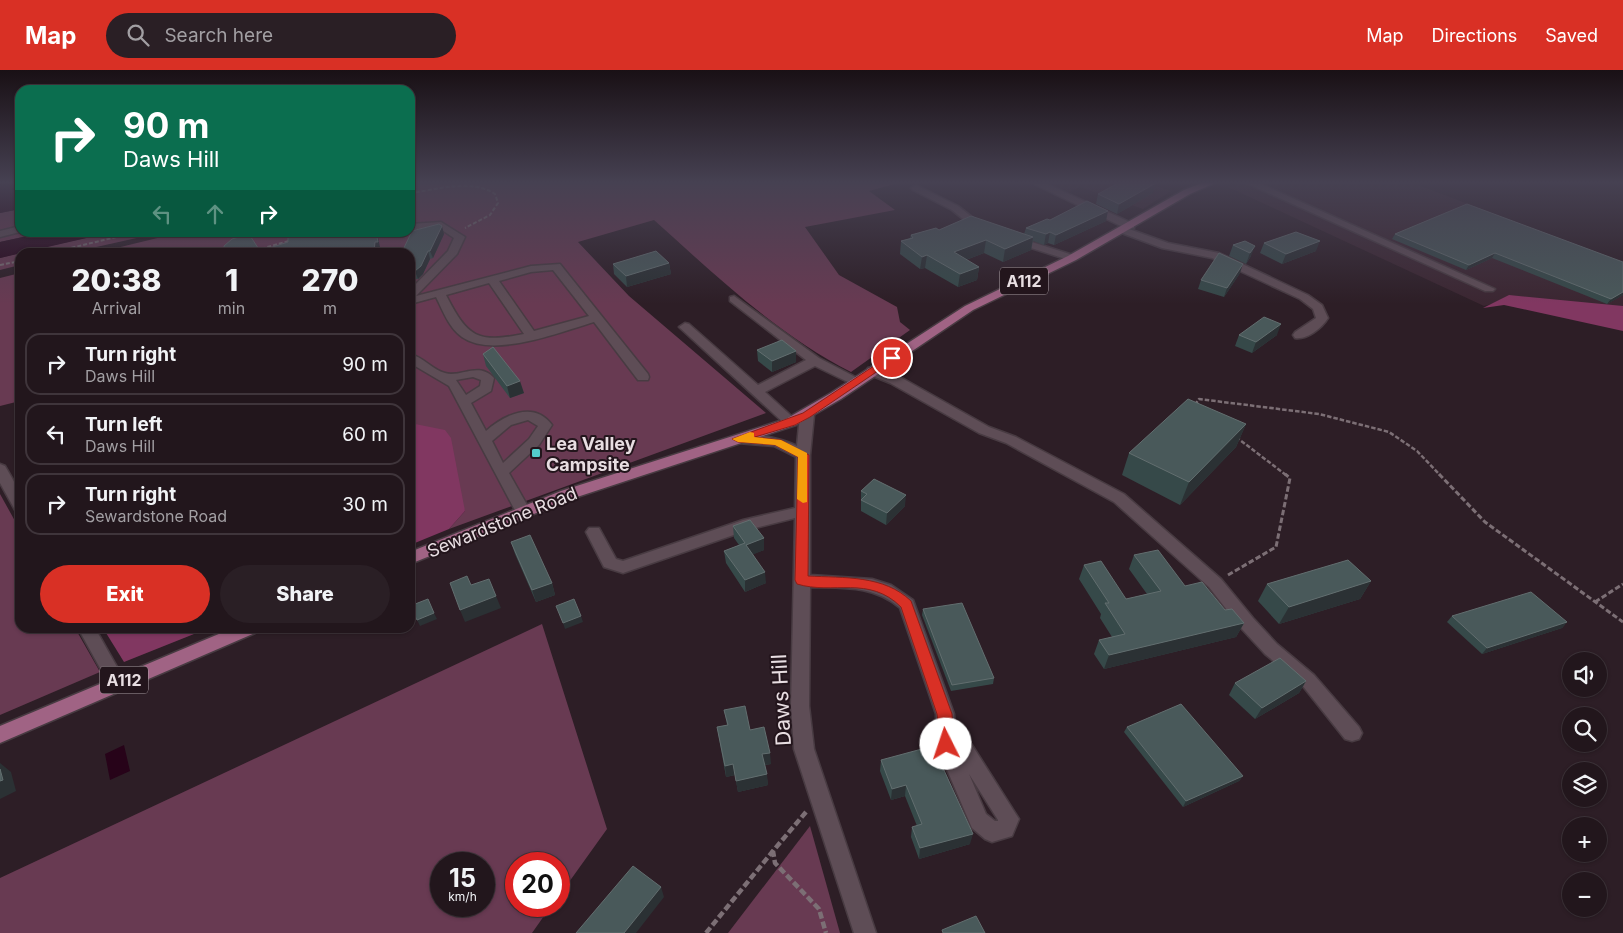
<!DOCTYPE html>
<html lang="en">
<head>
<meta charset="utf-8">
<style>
  body { margin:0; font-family:Inter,sans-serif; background:#2a1f25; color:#f1f3f6; height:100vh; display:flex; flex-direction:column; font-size:19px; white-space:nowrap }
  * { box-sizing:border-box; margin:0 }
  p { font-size:16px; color:#a29fa3 }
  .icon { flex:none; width:28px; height:28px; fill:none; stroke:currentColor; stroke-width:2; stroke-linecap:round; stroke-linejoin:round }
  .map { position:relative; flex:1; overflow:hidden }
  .panel { position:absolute; left:15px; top:178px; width:400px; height:385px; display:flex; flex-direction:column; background:#22161c; border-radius:15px; box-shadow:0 1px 4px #0004,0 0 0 1px #3f353b }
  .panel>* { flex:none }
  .banner { position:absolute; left:15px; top:15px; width:400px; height:152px; border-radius:15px; box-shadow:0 1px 4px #0004,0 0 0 1px #3f353b; background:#0b6e4f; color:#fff; overflow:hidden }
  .tools { position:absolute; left:1562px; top:582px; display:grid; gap:10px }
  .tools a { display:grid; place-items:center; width:45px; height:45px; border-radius:50%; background:#22161c; box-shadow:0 1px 4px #0004,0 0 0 1px #3f353b; font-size:25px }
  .speed { position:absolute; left:430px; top:782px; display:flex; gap:10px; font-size:25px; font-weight:700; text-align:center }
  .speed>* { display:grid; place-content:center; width:65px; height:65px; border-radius:50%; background:#22161c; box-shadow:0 1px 4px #0004,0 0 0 1px #3f353b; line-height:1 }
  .speed small { font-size:12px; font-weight:400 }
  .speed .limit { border:8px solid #d22; background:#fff; color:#111 }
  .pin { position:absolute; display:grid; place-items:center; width:42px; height:42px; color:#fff; margin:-21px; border:2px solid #fff; border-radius:50%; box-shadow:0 1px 5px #0007 }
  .me { position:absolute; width:55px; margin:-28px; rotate:356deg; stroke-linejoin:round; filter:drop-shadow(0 0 4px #0008) }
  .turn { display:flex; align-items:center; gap:18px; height:105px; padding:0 25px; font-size:22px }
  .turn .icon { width:65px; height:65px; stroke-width:2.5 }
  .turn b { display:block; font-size:35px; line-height:42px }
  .lanes { display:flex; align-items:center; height:48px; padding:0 25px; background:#0003; justify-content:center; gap:25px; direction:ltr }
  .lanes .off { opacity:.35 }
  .eta { display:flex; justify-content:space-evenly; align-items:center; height:85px; text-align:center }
  .eta b { font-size:30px; font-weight:800; line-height:35px }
  .primary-button { display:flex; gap:10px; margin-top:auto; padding:10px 25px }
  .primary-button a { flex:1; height:58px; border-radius:30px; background:#d93025; color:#fff; font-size:20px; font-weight:800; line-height:58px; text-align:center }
  .primary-button a+a { background:#2a1f25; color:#f1f3f6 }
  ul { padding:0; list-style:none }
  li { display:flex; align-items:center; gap:15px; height:62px; margin:0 10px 8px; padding:0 15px; border:2px solid #3f353b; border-radius:15px }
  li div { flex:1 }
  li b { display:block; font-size:19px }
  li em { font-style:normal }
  header { display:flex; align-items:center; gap:30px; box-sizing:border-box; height:70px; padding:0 25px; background:#d93025; color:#fff }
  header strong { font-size:24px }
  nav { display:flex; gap:28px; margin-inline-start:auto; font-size:18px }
  .search { width:350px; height:45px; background:#2a1f25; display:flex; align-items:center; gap:12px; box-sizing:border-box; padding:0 18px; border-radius:28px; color:#a29fa3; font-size:19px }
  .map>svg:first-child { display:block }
  .built { fill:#3b2631 }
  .green { fill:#683a52; fill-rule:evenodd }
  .forest { fill:#813761 }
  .water { fill:#270319 }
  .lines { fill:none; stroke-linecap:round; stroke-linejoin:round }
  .minor-casing { stroke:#483b42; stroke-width:3 }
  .major-casing { stroke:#483b42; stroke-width:3 }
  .path-far3 { stroke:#7c6f75; stroke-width:2; stroke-dasharray:4 2; stroke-linecap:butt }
  .path-far2 { stroke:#7c6f75; stroke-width:2.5; stroke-dasharray:4.5 2; stroke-linecap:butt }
  .path-far1 { stroke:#7c6f75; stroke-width:3; stroke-dasharray:5.5 2.5; stroke-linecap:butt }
  .path { stroke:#7c6f75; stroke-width:4.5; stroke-dasharray:7 3; stroke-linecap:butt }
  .minor { fill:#5e4d56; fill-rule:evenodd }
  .major { fill:#a06384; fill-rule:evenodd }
  .wall { fill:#364949 }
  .shaded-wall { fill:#2b3134 }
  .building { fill:#49595a; stroke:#626e6f }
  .route { fill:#d93025; stroke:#8d1f18 }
  .slow { fill:#f59e0b }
  .poi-dot { fill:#53cdcb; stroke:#23151c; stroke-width:2 }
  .labels { text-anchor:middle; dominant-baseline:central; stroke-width:4; stroke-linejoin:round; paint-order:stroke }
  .shield { fill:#23151c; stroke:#ada2a7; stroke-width:1 }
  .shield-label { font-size:16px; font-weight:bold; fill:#e8dee2 }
  .poi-label { font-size:18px; font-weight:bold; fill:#e8dee2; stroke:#23151c; text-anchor:start }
  .street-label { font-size:18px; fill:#e8dee2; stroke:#23151c }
  .near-street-label { font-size:21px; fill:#e8dee2; stroke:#23151c }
</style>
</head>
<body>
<header>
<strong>Map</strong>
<div class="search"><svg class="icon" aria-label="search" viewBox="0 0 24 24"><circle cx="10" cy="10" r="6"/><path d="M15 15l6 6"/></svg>Search here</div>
<nav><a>Map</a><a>Directions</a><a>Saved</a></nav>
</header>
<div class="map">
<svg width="1623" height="863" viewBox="0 0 1623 863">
  <rect width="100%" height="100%" fill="#2d1e26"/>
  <g class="built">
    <path d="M1046,113H1146L1171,121L1143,139L1080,117L1067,123Z"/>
    <path d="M1238,113H1413L1623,193V237L1507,230L1484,236L1228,117Z"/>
  </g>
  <g class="green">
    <path d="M410,113H898L869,121L895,140L805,157L839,205L897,237L900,252L910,260L851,302C779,266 714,204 654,150L578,172L629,226L766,343L449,459L465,441L415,355L410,353V182H100L178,163L410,162Z"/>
    <path d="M20,139V162L41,163L0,172V143Z"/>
    <path d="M108,163H159L74,182H23Z"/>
    <path d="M20,183V195L0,200V188Z"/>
    <path d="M20,203V331L0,336V208Z"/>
    <path d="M0,424L20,460V558H75L100,602L0,645Z"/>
    <path d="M542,554L607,759L559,826V794H516V836H551L532,863H0V808ZM441,794H484V836H441Z"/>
    <path d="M810,756L840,863H728Z"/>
  </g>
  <g class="forest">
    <path d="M1509,225L1623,236V261L1504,235L1483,238Z"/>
    <path d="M410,353L445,360L451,368L465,441L449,459L410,475Z"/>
    <path d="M103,558H209L124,592Z"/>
  </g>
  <g class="water">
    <path d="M0,113H20V139L0,143Z"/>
    <path d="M41,163V162L108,163L0,188V172Z"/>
    <path d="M124,675L130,701L110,710L105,684Z"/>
  </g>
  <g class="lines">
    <defs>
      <g id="minor">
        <path d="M1032,113H1045L1134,154V158L1129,159L1168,173L1219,183L1308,225L1322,235L1328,248C1322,258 1307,270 1295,268L1293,265L1295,262L1316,248L1313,239L1300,229L1212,188L1162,178L1119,162V158H1125Z"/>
        <path d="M1246,113H1259L1495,219L1493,221H1485Z"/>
        <path d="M916,115L958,136L987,159L978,161L952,140L913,120L911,118Z"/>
        <path d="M441,152L465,167L457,184L416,226L531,196L560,194L648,304L649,307L648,310H638L594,252C560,262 493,289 462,267C449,258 443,241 436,227L410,234V220L448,181L454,168L439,158L410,160V154ZM553,200L589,246L534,261L499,211L531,202ZM489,213L524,264C477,273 468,268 446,225Z"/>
        <path d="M20,156V162L0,167V161Z"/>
        <path d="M1013,166L1076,186L1077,188L1072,191L1009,171V167Z"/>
        <path d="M734,226L819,288L863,311L862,314H852L815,296L765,322L798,352L791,356L786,355L679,257L685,253L689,254L758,315L806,290L730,231V227Z"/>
        <path d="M410,284C423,287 433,300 445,303C460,308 479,291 494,308L491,321L471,333L486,361C504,345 534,330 552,355L539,375L509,403L531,442L528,446H518L449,316L410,293ZM473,307L481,310L480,316L466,325L456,310ZM528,350L538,356L529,369L503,393L492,371L511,355Z"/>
        <path d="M872,297L900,307L989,357L1016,367L1124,424L1221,509L1253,548L1277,574L1314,605L1359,657L1362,663L1359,669L1352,671L1345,669L1302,615L1265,584L1241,558L1209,517L1114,432L1006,373L979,363L890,313L868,304L866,301L868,298Z"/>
        <path d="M807,341L814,345L810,385V505L872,509L891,515L913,530L954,644L955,657L972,675L1019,749L1012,766L992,772L985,769L972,758L936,674V644L900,538C874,515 842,518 810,517L809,636L814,679L876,863H854L794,679L791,636L795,448L751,459L623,503L604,497L586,462L589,458H599L616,489L623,491L743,450L795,438L796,387L774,376L738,373L731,369C740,357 785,370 797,376L800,345ZM969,704L998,750V751H995L986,744Z"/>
        <path d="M0,394L5,396L20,422V441L15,440L0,413Z"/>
        <path d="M78,558H95L126,613L123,618L117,621L111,618Z"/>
      </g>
      <g id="major">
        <path d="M1202,113H1215L1190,124L1076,190L973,240L841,329L796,355L571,429L410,494V482L561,421L786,349L831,323L965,236L1068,186L1184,120Z"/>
        <path d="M233,558H258L255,563L0,673V656Z"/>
      </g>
    </defs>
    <use href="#minor" class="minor-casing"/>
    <use href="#major" class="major-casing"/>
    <g class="path-far3">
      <path d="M410,123C437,120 471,108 495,124L498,133L490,145L465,158"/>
      <path d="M54,182L137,162"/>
      <path d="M250,182L292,170"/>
      <path d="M0,195L20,191"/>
    </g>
    <g class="path-far2">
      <path d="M1195,335L1199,329L1319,344L1389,362L1417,381L1440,405"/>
      <path d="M1236,367L1286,405"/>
    </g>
    <g class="path-far1">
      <path d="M1439,404L1485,452L1623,552"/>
      <path d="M1228,505L1276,477L1290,408L1285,404"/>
      <path d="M1595,532L1623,514"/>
    </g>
    <g class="path">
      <path d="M806,742L773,781L775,793L819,839L826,863"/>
      <path d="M706,863L773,781"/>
    </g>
    <use href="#minor" class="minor"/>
    <use href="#major" class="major"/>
  </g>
  <g class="wall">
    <path d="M1153,123L1117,144L1096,134L1098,124Z"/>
    <path d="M1050,150L1106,151L1054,175L1048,173L1044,175L1033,171L1031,180L1003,192L984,183L966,190L979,197L977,210L958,217L925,198L920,199L900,184L901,171L910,168L911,165L939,160L1024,164L1026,158Z"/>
    <path d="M444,164L433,188L430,189L423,204L418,209L410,210V182Z"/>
    <path d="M1395,164L1623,192V225L1607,234L1492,188L1466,200L1392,169Z"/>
    <path d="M1245,171L1251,186L1246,194L1229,186L1233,175Z"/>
    <path d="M1264,173L1316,181L1282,194L1260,183Z"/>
    <path d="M669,193L671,204L627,217L614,204L613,194Z"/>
    <path d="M1240,203L1224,227L1198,219L1201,210Z"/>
    <path d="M1239,265H1277L1252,283L1235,276Z"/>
    <path d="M757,280L796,281V292L772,302L758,291Z"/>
    <path d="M483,284L524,323L510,328L486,296Z"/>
    <path d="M1246,354L1236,377L1180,435L1122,405L1129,383Z"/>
    <path d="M861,421L905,436L886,455L861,441Z"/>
    <path d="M733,456L764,468V480L753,484L766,513L745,522L726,493L724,481L739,475L734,468Z"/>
    <path d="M511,472L552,513L555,525L536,532L515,484Z"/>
    <path d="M1134,485L1225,540L1244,553L1236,567L1104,599L1094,584L1099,570L1112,567L1100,548L1101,544L1079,509L1084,495L1126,529L1147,524L1129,499Z"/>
    <path d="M1371,511L1360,529L1279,554L1258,531L1267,514Z"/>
    <path d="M923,539L994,608L993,614L951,621L922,545Z"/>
    <path d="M1452,546L1567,552L1562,558L1482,584L1447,552Z"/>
    <path d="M1306,611L1299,623L1255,649L1229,625L1235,613Z"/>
    <path d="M724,640L750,660L771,694L765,695L768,715L738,722L735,705L726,707L717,657L727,655Z"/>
    <path d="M1127,657L1243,706L1239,711L1183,737L1124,662Z"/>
    <path d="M881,690L970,774L919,789L911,767L912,757L917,756L905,726L891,730L880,701Z"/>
  </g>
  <g class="shaded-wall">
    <path d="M1156,113L1153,123L1117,144L1119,134Z"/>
    <path d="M1108,141L1106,151L1054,175L1056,165Z"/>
    <path d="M442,156L444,164L433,188L430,181Z"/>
    <path d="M376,162H377L380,177H377L376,182H374Z"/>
    <path d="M1050,162L1048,173L1044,175L1046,164Z"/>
    <path d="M1033,167L1031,180L1003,192L1005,179Z"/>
    <path d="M986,170L984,183L952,195L954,182Z"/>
    <path d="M1320,171L1316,181L1282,194L1286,184Z"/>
    <path d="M1255,176L1251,186L1246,194L1250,183Z"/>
    <path d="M428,181L430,189L423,204L418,209L415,201Z"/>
    <path d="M1495,183L1492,188L1466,200L1469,195Z"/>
    <path d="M927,185L925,198L920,199L922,187Z"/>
    <path d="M669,193L671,204L627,217L626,206Z"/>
    <path d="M1243,194L1240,203L1224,227L1227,218Z"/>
    <path d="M979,197L977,210L958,217L960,204Z"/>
    <path d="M1623,222V225L1607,234L1611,229Z"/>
    <path d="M1281,254L1277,265L1252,283L1256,272Z"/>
    <path d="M796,281V292L772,302V291Z"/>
    <path d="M520,311L524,323L510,328L507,316Z"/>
    <path d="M1246,354L1236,377L1180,435L1189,412Z"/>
    <path d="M906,425L905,436L886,455L887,443Z"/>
    <path d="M764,468V480L747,487L746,475Z"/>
    <path d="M765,502L766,513L745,522V510Z"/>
    <path d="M1371,511L1360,529L1279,554L1289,537Z"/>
    <path d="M552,513L555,525L536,532L532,520Z"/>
    <path d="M496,526L501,538L465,552L460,540Z"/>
    <path d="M434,543L437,549L420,556L417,550Z"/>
    <path d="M581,546L583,552L565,559L563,553Z"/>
    <path d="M1567,552L1562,558L1482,584L1487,578Z"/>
    <path d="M1244,553L1236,567L1104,599L1109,585Z"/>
    <path d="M1306,611L1299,623L1255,649L1262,638Z"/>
    <path d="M770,683L771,694L763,695L762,684Z"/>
    <path d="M0,693L11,702L16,721L0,729Z"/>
    <path d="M733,694L735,705L726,707L725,696Z"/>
    <path d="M767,704L768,715L738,722L736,711Z"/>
    <path d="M1243,706L1239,711L1183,737L1186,731Z"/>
    <path d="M906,715L905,726L891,730L892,719Z"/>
    <path d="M973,764L970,774L919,789L920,778Z"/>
    <path d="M661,817L664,827L636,863H624Z"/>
  </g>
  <g class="building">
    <path d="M1118,113H1156L1119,134L1098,124Z"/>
    <path d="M1087,131L1108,141L1056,165L1050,162L1046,164L1026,158L1047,149L1050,150Z"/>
    <path d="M1467,134L1623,192V222L1611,229L1495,183L1469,195L1395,164Z"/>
    <path d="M971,146L1033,167L1005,179L986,170L954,182L979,197L960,204L927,185L922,187L901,171L913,168L911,165L936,158L939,160Z"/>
    <path d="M439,154L442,156L430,181H428L421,196L415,201L410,202V182H402L412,161Z"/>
    <path d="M288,162H376L378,172H375L374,182H225L224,176L232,169L249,164L260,181L288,172Z"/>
    <path d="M1296,162L1320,171L1286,184L1264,173Z"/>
    <path d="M1245,171L1255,176L1250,183L1233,175Z"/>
    <path d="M656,181L669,193L626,206L613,194Z"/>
    <path d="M1219,183L1243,194L1227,218L1201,210Z"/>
    <path d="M1264,247L1281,254L1256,272L1239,265Z"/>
    <path d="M782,270L796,281L772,291L757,280Z"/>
    <path d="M493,277L520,311L507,316L483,284Z"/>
    <path d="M1188,329L1246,354L1189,412L1129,383Z"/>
    <path d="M874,409L906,425L887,443L861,430L867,424L861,421Z"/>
    <path d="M750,450L764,468L746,475L765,502L745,510L724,481L745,473L733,456Z"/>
    <path d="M530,465L552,513L532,520L511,472Z"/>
    <path d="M1158,480L1185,516L1202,512L1225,540L1232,539L1244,553L1109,585L1099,570L1125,564L1105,533H1109L1084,495L1101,491L1126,529L1161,521L1134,485Z"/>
    <path d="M1348,490L1371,511L1289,537L1267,514Z"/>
    <path d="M467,506L471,515L489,509L496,526L460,540L450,513Z"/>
    <path d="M1531,522L1567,552L1487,578L1452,546Z"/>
    <path d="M428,529L434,543L417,550L410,536Z"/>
    <path d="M574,529L581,546L563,553L556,536Z"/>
    <path d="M962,533L994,608L952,615L923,539Z"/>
    <path d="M1280,588L1306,611L1262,638L1235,613Z"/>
    <path d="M1181,634L1243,706L1186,731L1127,657Z"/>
    <path d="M745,636L750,660L764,657L770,683L762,684L767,704L736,711L733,694L725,696L717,657L728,655L724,640Z"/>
    <path d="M933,676L973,764L920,778L912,757L922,754L906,715L892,719L881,690Z"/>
    <path d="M0,699L3,710L0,711Z"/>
    <path d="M633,796L661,817L624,863H576Z"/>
    <path d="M976,846L985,863H943L942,860Z"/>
  </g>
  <linearGradient id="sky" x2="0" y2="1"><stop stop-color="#191015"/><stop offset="0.48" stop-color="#464152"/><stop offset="1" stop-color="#464152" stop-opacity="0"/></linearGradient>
  <rect width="1623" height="234" fill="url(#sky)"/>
  <path class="route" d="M889,286L897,288L810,347L795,355L755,367L781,370L809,385L808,506C844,508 884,505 911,531L952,644L954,674L952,679L946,681L941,679L937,644L901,537C869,505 833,525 797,514L795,510L798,387L775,375L738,372L732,369L803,343Z"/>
  <path class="slow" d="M750,362L754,363V367L781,370L807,383V432L803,433L797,429L798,387L775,375L738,372L732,369Z"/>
  <rect class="poi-dot" x="531" y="378" width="10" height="10" rx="2.5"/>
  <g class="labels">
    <g class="shield">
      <rect x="1000" y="197.5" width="48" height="27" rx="4"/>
      <rect x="100" y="596.5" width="48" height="27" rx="4"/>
    </g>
    <g class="shield-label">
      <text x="1024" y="211">A112</text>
      <text x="124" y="610">A112</text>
    </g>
    <g class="poi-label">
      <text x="546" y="373">Lea Valley<tspan x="546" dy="21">Campsite</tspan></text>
    </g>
    <g class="street-label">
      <text transform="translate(502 452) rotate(-22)">Sewardstone Road</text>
    </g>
    <g class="near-street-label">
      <text transform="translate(781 630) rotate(-93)">Daws Hill</text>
    </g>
  </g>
</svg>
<div class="tools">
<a><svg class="icon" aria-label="sound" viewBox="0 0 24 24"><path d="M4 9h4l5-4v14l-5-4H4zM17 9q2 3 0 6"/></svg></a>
<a><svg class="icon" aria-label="search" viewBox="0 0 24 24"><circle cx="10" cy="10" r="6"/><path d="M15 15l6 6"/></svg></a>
<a><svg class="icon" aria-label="layers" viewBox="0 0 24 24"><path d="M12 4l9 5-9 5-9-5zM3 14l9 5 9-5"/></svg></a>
<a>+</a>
<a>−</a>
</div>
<div class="speed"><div>15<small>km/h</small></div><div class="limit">20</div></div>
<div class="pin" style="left:892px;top:288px;background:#d93025"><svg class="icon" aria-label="arrive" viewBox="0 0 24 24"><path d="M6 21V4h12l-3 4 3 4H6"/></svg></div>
<svg class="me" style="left:946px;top:674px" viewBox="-20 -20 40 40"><circle r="19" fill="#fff"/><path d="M0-13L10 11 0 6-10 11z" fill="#d93025"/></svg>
<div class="banner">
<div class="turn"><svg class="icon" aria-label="right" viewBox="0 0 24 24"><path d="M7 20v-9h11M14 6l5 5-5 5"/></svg><div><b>90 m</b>Daws Hill</div></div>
<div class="lanes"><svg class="icon off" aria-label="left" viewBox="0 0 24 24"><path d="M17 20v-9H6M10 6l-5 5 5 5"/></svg><svg class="icon off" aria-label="ahead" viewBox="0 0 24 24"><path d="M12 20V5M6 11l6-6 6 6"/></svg><svg class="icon" aria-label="right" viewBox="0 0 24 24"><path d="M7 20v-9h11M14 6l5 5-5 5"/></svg></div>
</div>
<section class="panel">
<div class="eta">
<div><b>20:38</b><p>Arrival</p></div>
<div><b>1</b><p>min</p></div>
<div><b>270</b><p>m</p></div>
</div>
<ul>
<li><svg class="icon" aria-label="right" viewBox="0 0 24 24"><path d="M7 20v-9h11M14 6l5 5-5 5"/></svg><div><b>Turn right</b><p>Daws Hill</p></div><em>90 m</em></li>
<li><svg class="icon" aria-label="left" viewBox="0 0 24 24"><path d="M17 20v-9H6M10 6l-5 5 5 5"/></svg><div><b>Turn left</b><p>Daws Hill</p></div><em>60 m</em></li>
<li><svg class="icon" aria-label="right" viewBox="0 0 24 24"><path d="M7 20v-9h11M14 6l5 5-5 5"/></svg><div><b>Turn right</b><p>Sewardstone Road</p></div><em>30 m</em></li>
</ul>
<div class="primary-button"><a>Exit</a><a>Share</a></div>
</section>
</div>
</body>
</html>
